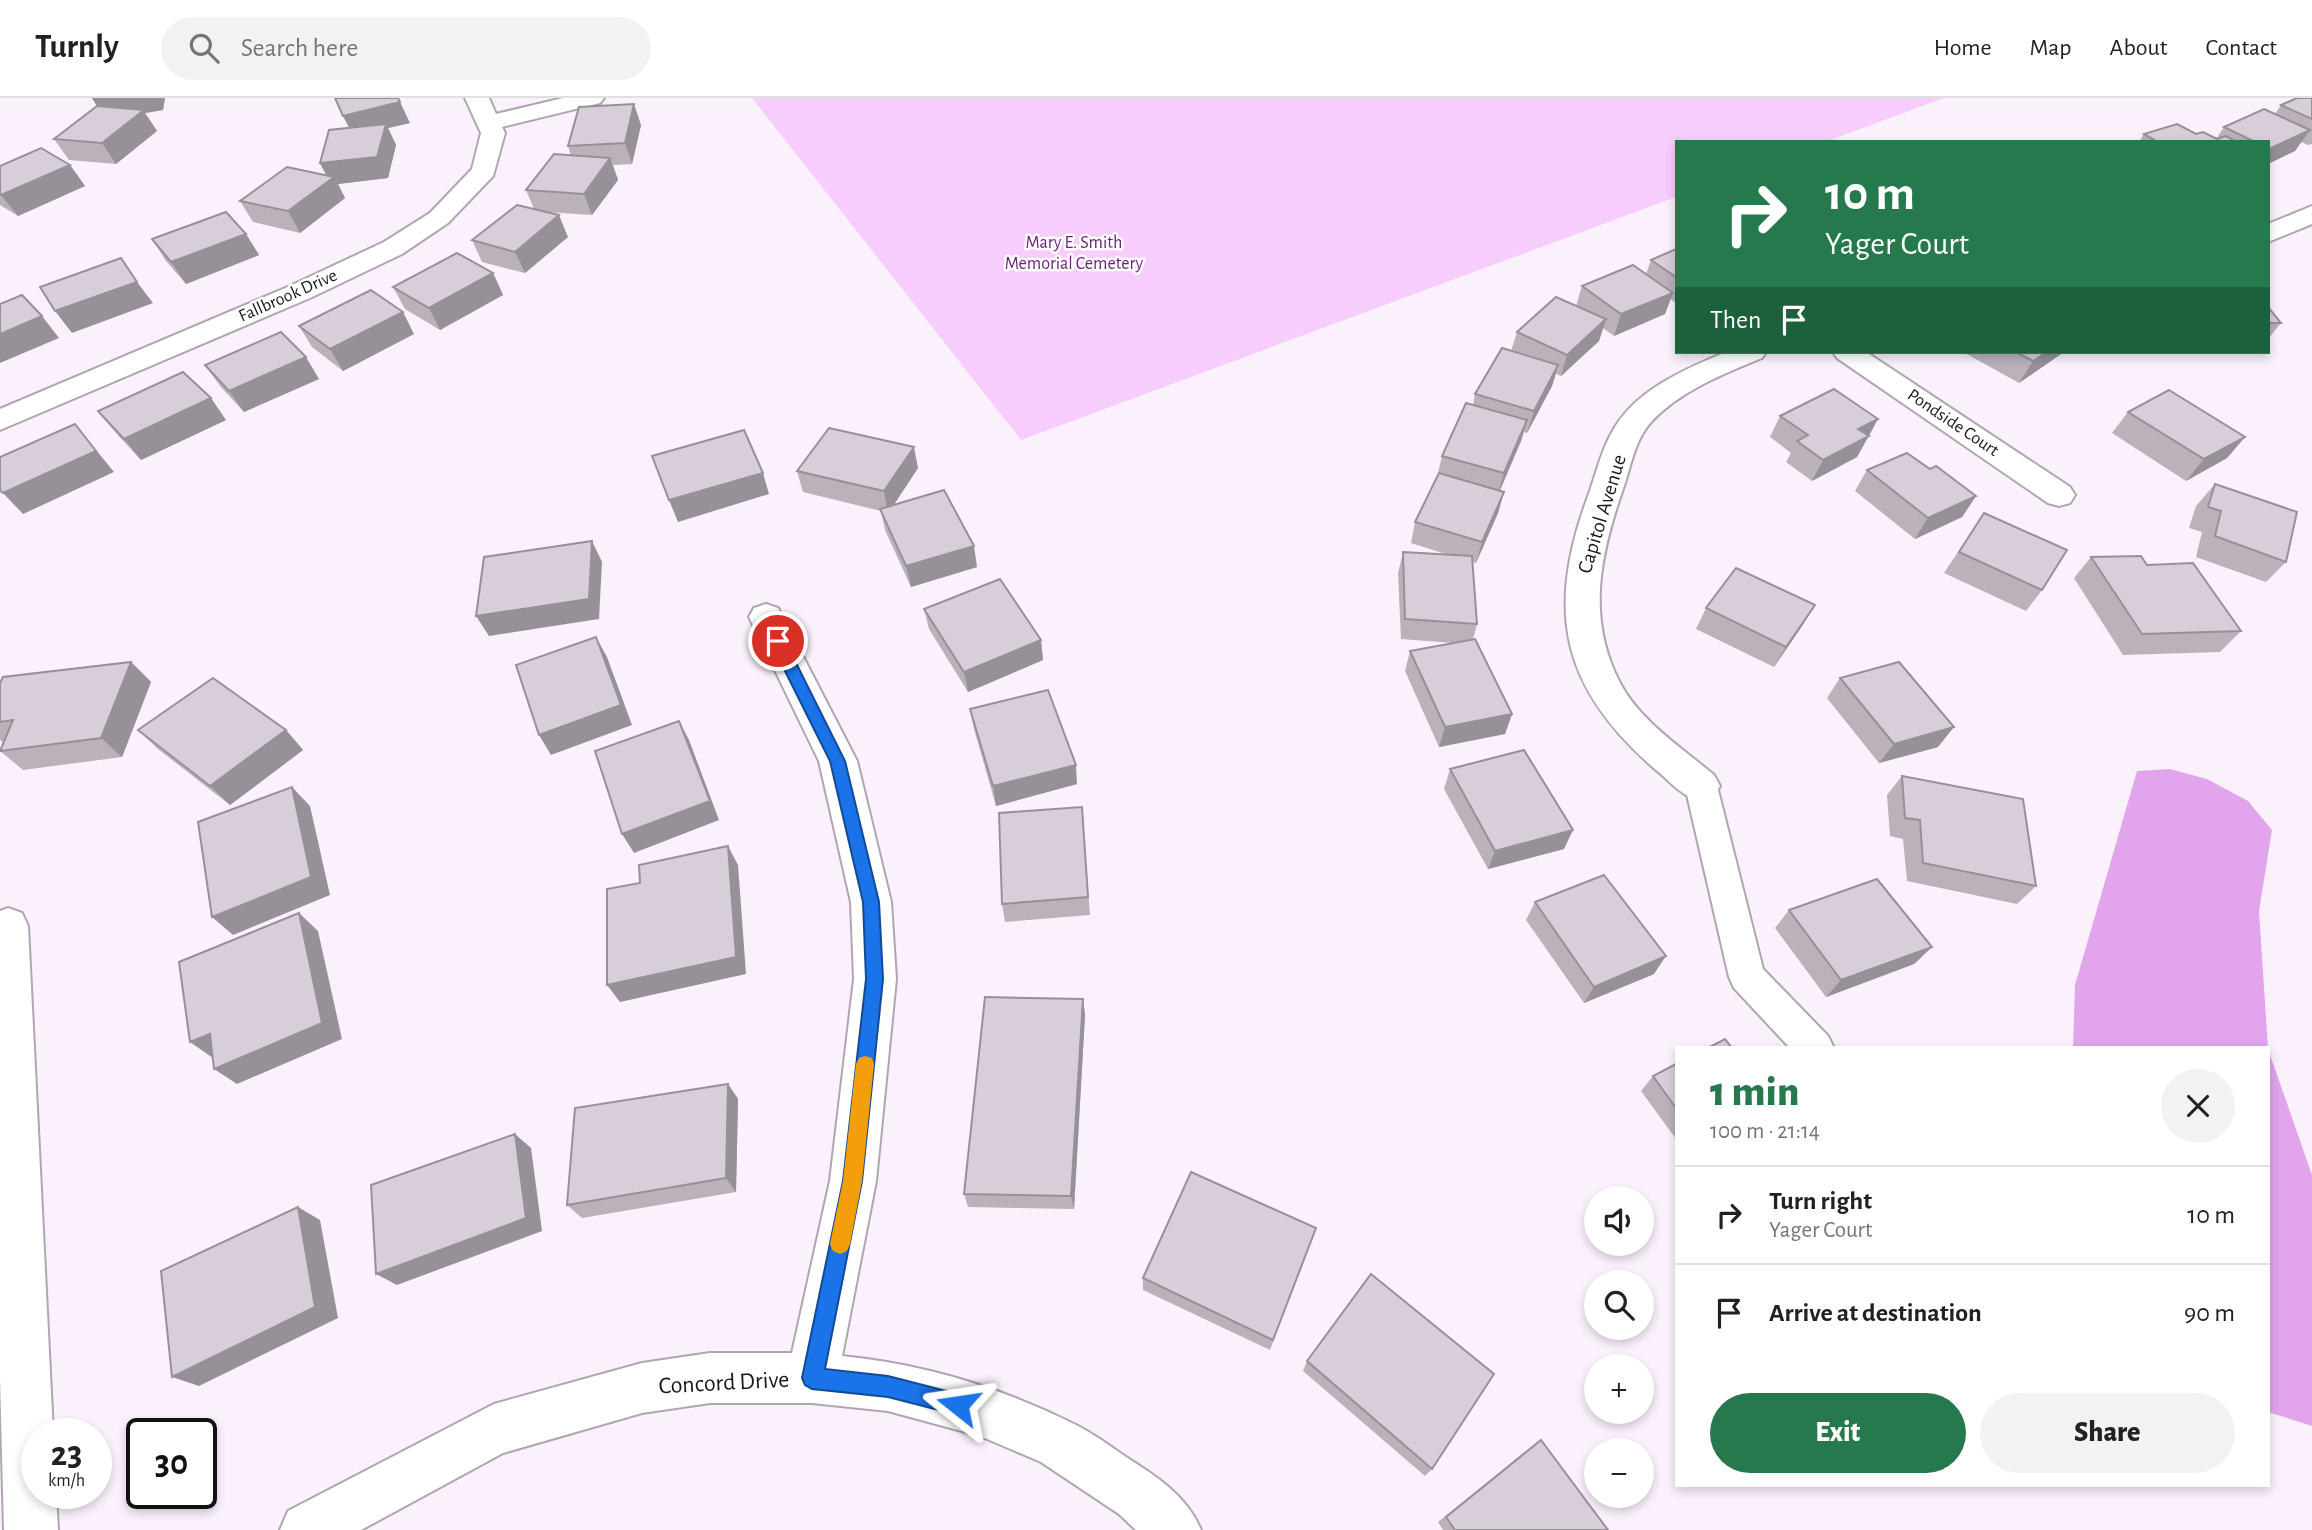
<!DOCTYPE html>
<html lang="en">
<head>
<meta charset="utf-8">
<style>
  body { margin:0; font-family:"Alegreya Sans",sans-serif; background:#f2f2f2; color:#202124; height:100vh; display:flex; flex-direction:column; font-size:26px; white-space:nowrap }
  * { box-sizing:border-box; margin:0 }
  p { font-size:23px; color:#757577 }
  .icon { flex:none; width:38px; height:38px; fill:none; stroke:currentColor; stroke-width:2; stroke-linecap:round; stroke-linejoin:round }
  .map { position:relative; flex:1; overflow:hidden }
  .drawer { position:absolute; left:1675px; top:948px; width:595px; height:441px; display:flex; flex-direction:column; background:#fff; border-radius:0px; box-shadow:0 4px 10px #0003 }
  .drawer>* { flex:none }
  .banner { position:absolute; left:1675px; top:42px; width:595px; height:214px; border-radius:0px; box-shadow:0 4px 10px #0003; background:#25794c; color:#fff; overflow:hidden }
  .controls { position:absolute; left:1584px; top:1088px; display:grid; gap:14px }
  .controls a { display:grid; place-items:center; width:70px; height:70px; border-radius:50%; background:#fff; box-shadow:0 4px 10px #0003; font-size:35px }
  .speed { position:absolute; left:21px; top:1320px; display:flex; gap:14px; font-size:35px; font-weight:700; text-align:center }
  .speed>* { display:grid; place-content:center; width:91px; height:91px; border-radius:50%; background:#fff; box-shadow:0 4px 10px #0003; line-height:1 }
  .speed small { font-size:18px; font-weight:400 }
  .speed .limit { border:4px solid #111; border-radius:10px; background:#fff; color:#111 }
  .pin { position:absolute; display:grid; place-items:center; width:60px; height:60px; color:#fff; margin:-30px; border:4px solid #fff; border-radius:50%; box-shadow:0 2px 7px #0007 }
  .me { position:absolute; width:77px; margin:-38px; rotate:285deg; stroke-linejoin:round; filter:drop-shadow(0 0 5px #0008) }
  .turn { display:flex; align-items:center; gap:24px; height:147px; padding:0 35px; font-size:32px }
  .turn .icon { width:91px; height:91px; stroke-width:2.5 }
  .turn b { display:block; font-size:49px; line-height:60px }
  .then { display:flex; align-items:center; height:66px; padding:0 35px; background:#0003; gap:14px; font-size:26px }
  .round { display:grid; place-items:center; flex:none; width:74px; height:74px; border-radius:37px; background:#f2f2f2 }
  .headline { display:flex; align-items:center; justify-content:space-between; height:119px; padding:0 35px }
  h1 { font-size:42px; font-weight:800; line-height:52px; color:#25794c }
  .button { display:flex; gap:14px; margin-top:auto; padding:14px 35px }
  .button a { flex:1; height:80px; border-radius:42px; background:#25794c; color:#fff; font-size:28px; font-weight:800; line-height:80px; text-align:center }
  .button a+a { background:#f2f2f2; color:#202124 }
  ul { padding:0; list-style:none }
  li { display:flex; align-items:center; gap:21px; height:98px; padding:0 35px; border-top:2px solid #e0e0e0 }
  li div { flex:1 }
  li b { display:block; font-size:26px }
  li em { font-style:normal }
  header { display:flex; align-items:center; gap:42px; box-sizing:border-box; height:98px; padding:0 35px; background:#fff; border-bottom:2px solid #e0e0e0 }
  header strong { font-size:33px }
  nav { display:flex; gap:38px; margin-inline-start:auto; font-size:24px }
  .search { width:490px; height:63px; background:#f2f2f2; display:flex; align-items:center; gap:18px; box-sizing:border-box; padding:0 24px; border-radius:38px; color:#757577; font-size:26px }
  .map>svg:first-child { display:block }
  .green { fill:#f7cdfe }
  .water { fill:#e2a4ed }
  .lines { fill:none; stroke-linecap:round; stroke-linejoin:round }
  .service-casing { stroke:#b0a6b2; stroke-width:4 }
  .minor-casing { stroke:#b0a6b2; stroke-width:4 }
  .service { fill:#fff; fill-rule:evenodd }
  .minor { fill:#fff; fill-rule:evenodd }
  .wall { fill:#bab1bb }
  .shaded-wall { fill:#979099 }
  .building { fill:#d8ceda; stroke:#979099; stroke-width:2 }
  .route { fill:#1a73e8; stroke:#114b97; stroke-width:2 }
  .slow { fill:#f59e0b }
  .labels { text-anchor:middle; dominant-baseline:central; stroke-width:5; stroke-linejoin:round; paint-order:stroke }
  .far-park-label { font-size:18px; fill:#6b2278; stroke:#fff }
  .far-street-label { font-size:18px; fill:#1a171b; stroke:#fff }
  .street-label { font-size:21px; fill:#1a171b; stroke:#fff }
  .near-street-label { font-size:24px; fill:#1a171b; stroke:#fff }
</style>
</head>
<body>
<header>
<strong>Turnly</strong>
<div class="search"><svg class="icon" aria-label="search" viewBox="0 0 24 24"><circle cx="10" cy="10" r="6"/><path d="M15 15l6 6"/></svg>Search here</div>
<nav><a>Home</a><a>Map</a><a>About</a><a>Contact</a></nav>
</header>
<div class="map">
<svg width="2312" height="1432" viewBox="0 0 2312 1432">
  <rect width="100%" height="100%" fill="#fbf1fd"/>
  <path class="green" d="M752,0H1944L1825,44H1676V99L1021,342Z"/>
  <g class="water">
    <path d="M2170,671L2207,681L2248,703L2272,732L2259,813L2268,950H2073L2075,887L2137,673Z"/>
    <path d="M2268,951L2312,1077V1328L2268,1314Z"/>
  </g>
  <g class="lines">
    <defs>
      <path id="service" d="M1701,675L1713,679L1717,688L1763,871L1828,938L1834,950H1790L1734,890L1729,879L1685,688L1689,679Z"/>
      <g id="minor">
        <path d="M465,0H489L496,16L563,0H604L600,5L502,29L505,35L493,78L448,125L402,156L310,200L0,332V311L290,188L384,144L430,115L472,71L481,35Z"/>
        <path d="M2312,108V126L2268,144V126Z"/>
        <path d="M1726,254H1766L1762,260C1723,276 1682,292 1652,323C1636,340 1632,363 1625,385C1601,453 1585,518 1620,585C1640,623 1682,650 1714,677L1720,688L1714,699C1688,708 1676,688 1656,672C1563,592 1545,516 1587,401C1595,380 1600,356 1611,336C1633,293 1683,272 1726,254Z"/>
        <path d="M1833,254H1866L2070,389L2075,397L2070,405L2059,408L2048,405L1837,260Z"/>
        <path d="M766,506L778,510L857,663L891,804L896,881L876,1083L842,1258C923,1266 1003,1290 1076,1327C1094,1336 1110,1348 1126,1359C1156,1378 1187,1398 1201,1432H1136L1119,1416L1041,1364L980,1338L888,1313L812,1305H710L642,1315L503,1355L361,1432H280L288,1413L494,1306L642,1265L710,1255H792L830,1083L854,881L851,804L819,663L749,519L754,510Z"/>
        <path d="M8,810L22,815L28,828L53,1335H37V1395H56L58,1432H4L0,1280V813Z"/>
      </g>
    </defs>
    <use href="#service" class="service-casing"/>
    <use href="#minor" class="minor-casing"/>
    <use href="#service" class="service"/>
    <use href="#minor" class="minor"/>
  </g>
  <g class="wall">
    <path d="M92,0H165L163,12L145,15L157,33L116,66L69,62L54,41L97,8Z"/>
    <path d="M2312,0V46L2308,47L2301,44L2295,53L2268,66V44H2139L2144,36H2196L2216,41L2224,29L2275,16L2281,7Z"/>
    <path d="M410,25L388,30L396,47L388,80L338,86L345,100L300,135L253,124L240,103L326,77L320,65L349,30Z"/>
    <path d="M641,27L632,66L613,67L618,82L592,117L545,114L568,139L525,175L482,164L472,142L534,111L526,92L571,58L568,48Z"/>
    <path d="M70,67L85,88L18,118L0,107V68Z"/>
    <path d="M246,136L259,157L186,186L166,163L152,141Z"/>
    <path d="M1676,151V205L1670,201L1665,216L1614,238L1603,230L1599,243L1561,278L1556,276L1552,288L1527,335L1524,334L1521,343L1500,393L1504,394L1498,415L1476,465L1472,464L1477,526L1473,541L1512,616L1505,636L1439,649L1405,573L1410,553L1453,545L1401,541L1398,475L1403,454L1449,457L1411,445L1415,424L1437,379L1442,358L1473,307L1475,296L1511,253L1517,234L1576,208L1582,188L1646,176L1651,162Z"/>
    <path d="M493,175L503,197L440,232L405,211L393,189Z"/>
    <path d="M2268,209L2281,225L2268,241Z"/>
    <path d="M299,228L414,236L343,273L312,249Z"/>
    <path d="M1963,254H2064L2019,285Z"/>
    <path d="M205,267L319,281L244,314L220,288Z"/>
    <path d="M98,313L226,322L141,362L115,334Z"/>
    <path d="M2128,314L2245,339L2227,360L2186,383L2112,335Z"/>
    <path d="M1780,318L1878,321L1857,359L1812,383L1786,364L1791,355L1770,339Z"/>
    <path d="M918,370L894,407L977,469L911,489L885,432L881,413L803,394L797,373Z"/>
    <path d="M1930,371L1976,398L1962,419L1915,441L1855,393L1867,372Z"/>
    <path d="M2215,386L2286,464L2266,484L2196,459L2202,434L2189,430L2196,408Z"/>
    <path d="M1984,415L2042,492L2026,513L1944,475Z"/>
    <path d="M2091,459L2147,467L2241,533L2220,554L2123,557L2074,480Z"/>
    <path d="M1815,507L1802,528L1774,569L1696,531L1706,510Z"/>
    <path d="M924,511L1041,542L1043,562L968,594L929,531Z"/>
    <path d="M131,564L151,584L122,659L23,672L0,653L3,644L0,642V585Z"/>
    <path d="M1840,580L1938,649L1879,665L1827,600Z"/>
    <path d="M970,611L1077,686L996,708L974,631Z"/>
    <path d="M138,632H286L303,652L230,707L158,651Z"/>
    <path d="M1450,671L1564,751L1488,771L1444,691Z"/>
    <path d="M1902,678L2036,788L2017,806L1907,783L1903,741L1890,738L1887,697Z"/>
    <path d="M1082,709L1090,817L1005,824L1002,806Z"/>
    <path d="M1535,804L1654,876L1584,905L1526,822Z"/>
    <path d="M1789,812L1932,849L1914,866L1826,899L1775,830Z"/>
    <path d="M1083,901L1085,917L1074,1111L968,1109L964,1096Z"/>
    <path d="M1676,966V1041L1641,993L1653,978Z"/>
    <path d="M728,986L738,1001L736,1094L582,1120L567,1107Z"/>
    <path d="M1316,1130L1270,1252L1143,1192V1180Z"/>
    <path d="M1307,1263L1432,1371L1425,1378L1303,1273Z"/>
    <path d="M1541,1342L1608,1432H1443L1438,1424L1530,1350Z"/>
  </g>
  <g class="shaded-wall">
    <path d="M92,0H165L163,12L145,15L157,33L116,66L102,45L105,21Z"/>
    <path d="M400,4L410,25L388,30L396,47L388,80L338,86L345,100L300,135L288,113L329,82L320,65L354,39L343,18Z"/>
    <path d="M634,6L641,27L632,66L625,45Z"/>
    <path d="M2310,32L2295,53L2268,66V53L2269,51Z"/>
    <path d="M610,60L618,82L592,117L584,96Z"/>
    <path d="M70,67L85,88L18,118L1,97Z"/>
    <path d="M559,117L568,139L525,175L515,154Z"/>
    <path d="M246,136L259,157L186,186L171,164Z"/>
    <path d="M493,175L503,197L440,232L429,210Z"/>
    <path d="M137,184L153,205L72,235L55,213Z"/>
    <path d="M1673,195L1665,216L1614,238L1621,216Z"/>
    <path d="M403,214L414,236L343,273L330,251Z"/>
    <path d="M42,218L59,240L0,265V236Z"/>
    <path d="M1606,221L1599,243L1561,278L1567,257Z"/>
    <path d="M2047,254H2064L2019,285L2033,263Z"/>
    <path d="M306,259L319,281L244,314L229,293Z"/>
    <path d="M1558,267L1552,288L1527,335L1534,313Z"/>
    <path d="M211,300L226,322L141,362L124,341Z"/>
    <path d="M1878,321L1857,359L1812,383L1823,362L1858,331Z"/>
    <path d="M1527,322L1521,343L1498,396L1504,375Z"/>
    <path d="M75,326L114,374L23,416L3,395Z"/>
    <path d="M2245,339L2227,360L2186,383L2204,361Z"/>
    <path d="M914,349L918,370L888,415L884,393Z"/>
    <path d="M763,375L769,396L678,424L669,402Z"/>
    <path d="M1504,394L1498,415L1476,465L1482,444Z"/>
    <path d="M1976,398L1962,419L1915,441L1928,420Z"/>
    <path d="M592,443L602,464L599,521L489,538L476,518Z"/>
    <path d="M974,448L977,469L911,489L906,468Z"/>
    <path d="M1815,507L1802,528L1774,569L1786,549Z"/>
    <path d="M596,539L607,559L632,627L551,657L539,637Z"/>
    <path d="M1041,542L1043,562L968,594L964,574Z"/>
    <path d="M131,564L151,584L122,659L101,640Z"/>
    <path d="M1512,616L1505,636L1439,649L1445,629Z"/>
    <path d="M679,623L689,642L719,722L634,755L622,736Z"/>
    <path d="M1954,629L1938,649L1879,665L1894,646Z"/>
    <path d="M286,632L303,652L230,707L210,688Z"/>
    <path d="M1076,667L1077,686L996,708L993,688Z"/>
    <path d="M292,689L310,708L330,797L233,837L212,819Z"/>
    <path d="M1573,732L1564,751L1488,771L1495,753Z"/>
    <path d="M728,748L738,767L746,876L620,904L607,887Z"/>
    <path d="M299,815L318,833L342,941L237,986L214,971Z"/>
    <path d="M1932,849L1914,866L1826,899L1841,882Z"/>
    <path d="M1666,858L1654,876L1584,905L1594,889Z"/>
    <path d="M1083,901L1085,917L1074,1111L1071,1098Z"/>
    <path d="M210,936L213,960L190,944Z"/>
    <path d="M728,986L738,1001L736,1094L726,1080Z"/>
    <path d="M515,1036L531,1050L542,1133L397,1187L376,1176Z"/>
    <path d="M298,1109L320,1122L338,1220L199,1288L172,1279Z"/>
  </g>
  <g class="building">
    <path d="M335,0H398L400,4L343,18Z"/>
    <path d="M2297,0H2312V21L2281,7Z"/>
    <path d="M634,6L625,45L568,48L579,9Z"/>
    <path d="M97,8L144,12L102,45L54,41Z"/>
    <path d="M2264,11L2310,32L2269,51L2268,50V44H2255L2224,29Z"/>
    <path d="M386,26L377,59L320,65L329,32Z"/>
    <path d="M2177,26L2196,36L2203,34L2217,41L2226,38L2237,44H2158L2144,36Z"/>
    <path d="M41,50L70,67L1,97L0,96V68Z"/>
    <path d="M554,56L610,60L584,96L526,92Z"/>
    <path d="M287,69L334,79L288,113L240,103Z"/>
    <path d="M517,107L559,117L515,154L472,142Z"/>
    <path d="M226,114L246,136L171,164L152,141Z"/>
    <path d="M1676,151V179L1651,162Z"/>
    <path d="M457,155L493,175L429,210L393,189Z"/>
    <path d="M121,160L137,184L55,213L40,189Z"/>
    <path d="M1633,167L1673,195L1621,216L1582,188Z"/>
    <path d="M371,192L403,214L330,251L299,228Z"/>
    <path d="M22,197L42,218L0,236V206Z"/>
    <path d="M1556,199L1606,221L1567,257L1517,234Z"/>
    <path d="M2268,209L2281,225H2268Z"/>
    <path d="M281,234L306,259L229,293L205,267Z"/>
    <path d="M1502,250L1558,267L1534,313L1475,296Z"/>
    <path d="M2016,254H2047L2033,263Z"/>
    <path d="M183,274L211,300L124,341L98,313Z"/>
    <path d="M1834,291L1878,321L1858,331L1869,338L1823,362L1797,343L1808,337L1780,318Z"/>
    <path d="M2169,292L2245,339L2204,361L2128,314Z"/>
    <path d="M1466,305L1527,322L1504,375L1442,358Z"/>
    <path d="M75,326L96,353L3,395L0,392V359Z"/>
    <path d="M829,330L914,349L884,393L797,373Z"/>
    <path d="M744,332L763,375L669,402L652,358Z"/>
    <path d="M1907,355L1930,371L1936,368L1976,398L1928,420L1867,372Z"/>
    <path d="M1439,375L1504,394L1482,444L1415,424Z"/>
    <path d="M2215,386L2297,414L2286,464L2215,438L2221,413L2208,409Z"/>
    <path d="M944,392L974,448L906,468L880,411Z"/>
    <path d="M1984,415L2067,452L2042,492L1959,454Z"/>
    <path d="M592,443L589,501L476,518L484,459Z"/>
    <path d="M1403,454L1472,458L1477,526L1405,521Z"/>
    <path d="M2141,458L2147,467L2193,465L2241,533L2142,536L2091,459Z"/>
    <path d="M1736,470L1815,507L1786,549L1706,510Z"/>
    <path d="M1000,481L1041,542L964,574L924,511Z"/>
    <path d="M596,539L621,607L539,637L516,567Z"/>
    <path d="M1475,541L1512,616L1445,629L1410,553Z"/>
    <path d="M131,564L101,640L0,653L13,622L0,624V585L3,579Z"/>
    <path d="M1899,564L1954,629L1894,646L1840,580Z"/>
    <path d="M213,580L286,632L210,688L138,632Z"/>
    <path d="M1048,592L1076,667L993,688L970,611Z"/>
    <path d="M679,623L710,703L622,736L595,653Z"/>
    <path d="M1524,652L1573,732L1495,753L1450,671Z"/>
    <path d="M1902,678L2023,701L2036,788L1923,765L1920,722L1905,720Z"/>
    <path d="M292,689L311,779L212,819L198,724Z"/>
    <path d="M1082,709L1088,799L1002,806L999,715Z"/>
    <path d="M728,748L736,859L607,887V791L640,785L639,767Z"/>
    <path d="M1604,777L1666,858L1594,889L1535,804Z"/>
    <path d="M1877,781L1932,849L1841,882L1789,812Z"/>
    <path d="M299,815L322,925L214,971L210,936L190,944L179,864Z"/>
    <path d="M985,899L1083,901L1071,1098L964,1096Z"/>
    <path d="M1725,941L1732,950H1708Z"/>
    <path d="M1676,966V1010L1653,978Z"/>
    <path d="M728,986L726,1080L567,1107L575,1010Z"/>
    <path d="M515,1036L526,1120L376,1176L371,1087Z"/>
    <path d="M1191,1074L1316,1130L1273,1242L1143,1180Z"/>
    <path d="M298,1109L315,1209L172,1279L161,1173Z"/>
    <path d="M1371,1176L1494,1276L1432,1371L1307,1263Z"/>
    <path d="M1541,1342L1608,1432H1455L1446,1419Z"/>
  </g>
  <path class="route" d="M778,538L785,543L845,663L879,804L883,881L862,1083L825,1271L888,1278L958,1296L966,1299L969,1307L966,1314L958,1317L888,1299L812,1291L805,1287L802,1280L843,1083L866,881L863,804L830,663L770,543Z"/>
  <path class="slow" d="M865,958L872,960L874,966L862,1083L850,1146L847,1153L840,1156L833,1153L830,1146L843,1083L856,966L859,960Z"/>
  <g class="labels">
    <g class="far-park-label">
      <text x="1074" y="145">Mary E. Smith<tspan x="1074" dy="21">Memorial Cemetery</tspan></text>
    </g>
    <g class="far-street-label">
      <text transform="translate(288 198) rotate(-24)">Fallbrook Drive</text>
      <text transform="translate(1953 325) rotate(34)">Pondside Court</text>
    </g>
    <g class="street-label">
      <text transform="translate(1602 416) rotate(-73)">Capitol Avenue</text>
    </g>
    <g class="near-street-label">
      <text transform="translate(724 1285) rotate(-3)">Concord Drive</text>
    </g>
  </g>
</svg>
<div class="controls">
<a><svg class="icon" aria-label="sound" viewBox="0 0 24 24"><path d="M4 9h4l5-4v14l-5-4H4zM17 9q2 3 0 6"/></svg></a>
<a><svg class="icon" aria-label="search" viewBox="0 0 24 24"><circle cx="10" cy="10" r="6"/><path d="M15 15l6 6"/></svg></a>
<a>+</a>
<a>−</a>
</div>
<div class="speed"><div>23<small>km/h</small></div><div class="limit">30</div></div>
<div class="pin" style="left:778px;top:543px;background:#d93025"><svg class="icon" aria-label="arrive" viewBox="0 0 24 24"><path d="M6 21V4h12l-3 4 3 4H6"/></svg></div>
<svg class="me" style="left:958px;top:1307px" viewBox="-20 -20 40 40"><path d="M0-17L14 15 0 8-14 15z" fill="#1a73e8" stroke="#fff" stroke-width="4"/></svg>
<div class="banner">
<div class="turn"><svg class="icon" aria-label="right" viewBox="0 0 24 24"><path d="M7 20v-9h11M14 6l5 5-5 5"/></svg><div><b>10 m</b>Yager Court</div></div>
<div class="then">Then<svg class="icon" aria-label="arrive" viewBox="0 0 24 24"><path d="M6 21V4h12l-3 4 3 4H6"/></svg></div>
</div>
<section class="drawer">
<div class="headline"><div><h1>1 min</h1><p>100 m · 21:14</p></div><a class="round"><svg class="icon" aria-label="close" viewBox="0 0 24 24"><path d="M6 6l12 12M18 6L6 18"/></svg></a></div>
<ul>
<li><svg class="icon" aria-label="right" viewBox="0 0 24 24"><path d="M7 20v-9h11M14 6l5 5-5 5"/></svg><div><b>Turn right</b><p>Yager Court</p></div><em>10 m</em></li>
<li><svg class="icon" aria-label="arrive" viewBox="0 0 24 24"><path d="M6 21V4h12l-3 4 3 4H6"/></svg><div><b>Arrive at destination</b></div><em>90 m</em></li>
</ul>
<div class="button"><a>Exit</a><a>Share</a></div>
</section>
</div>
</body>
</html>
